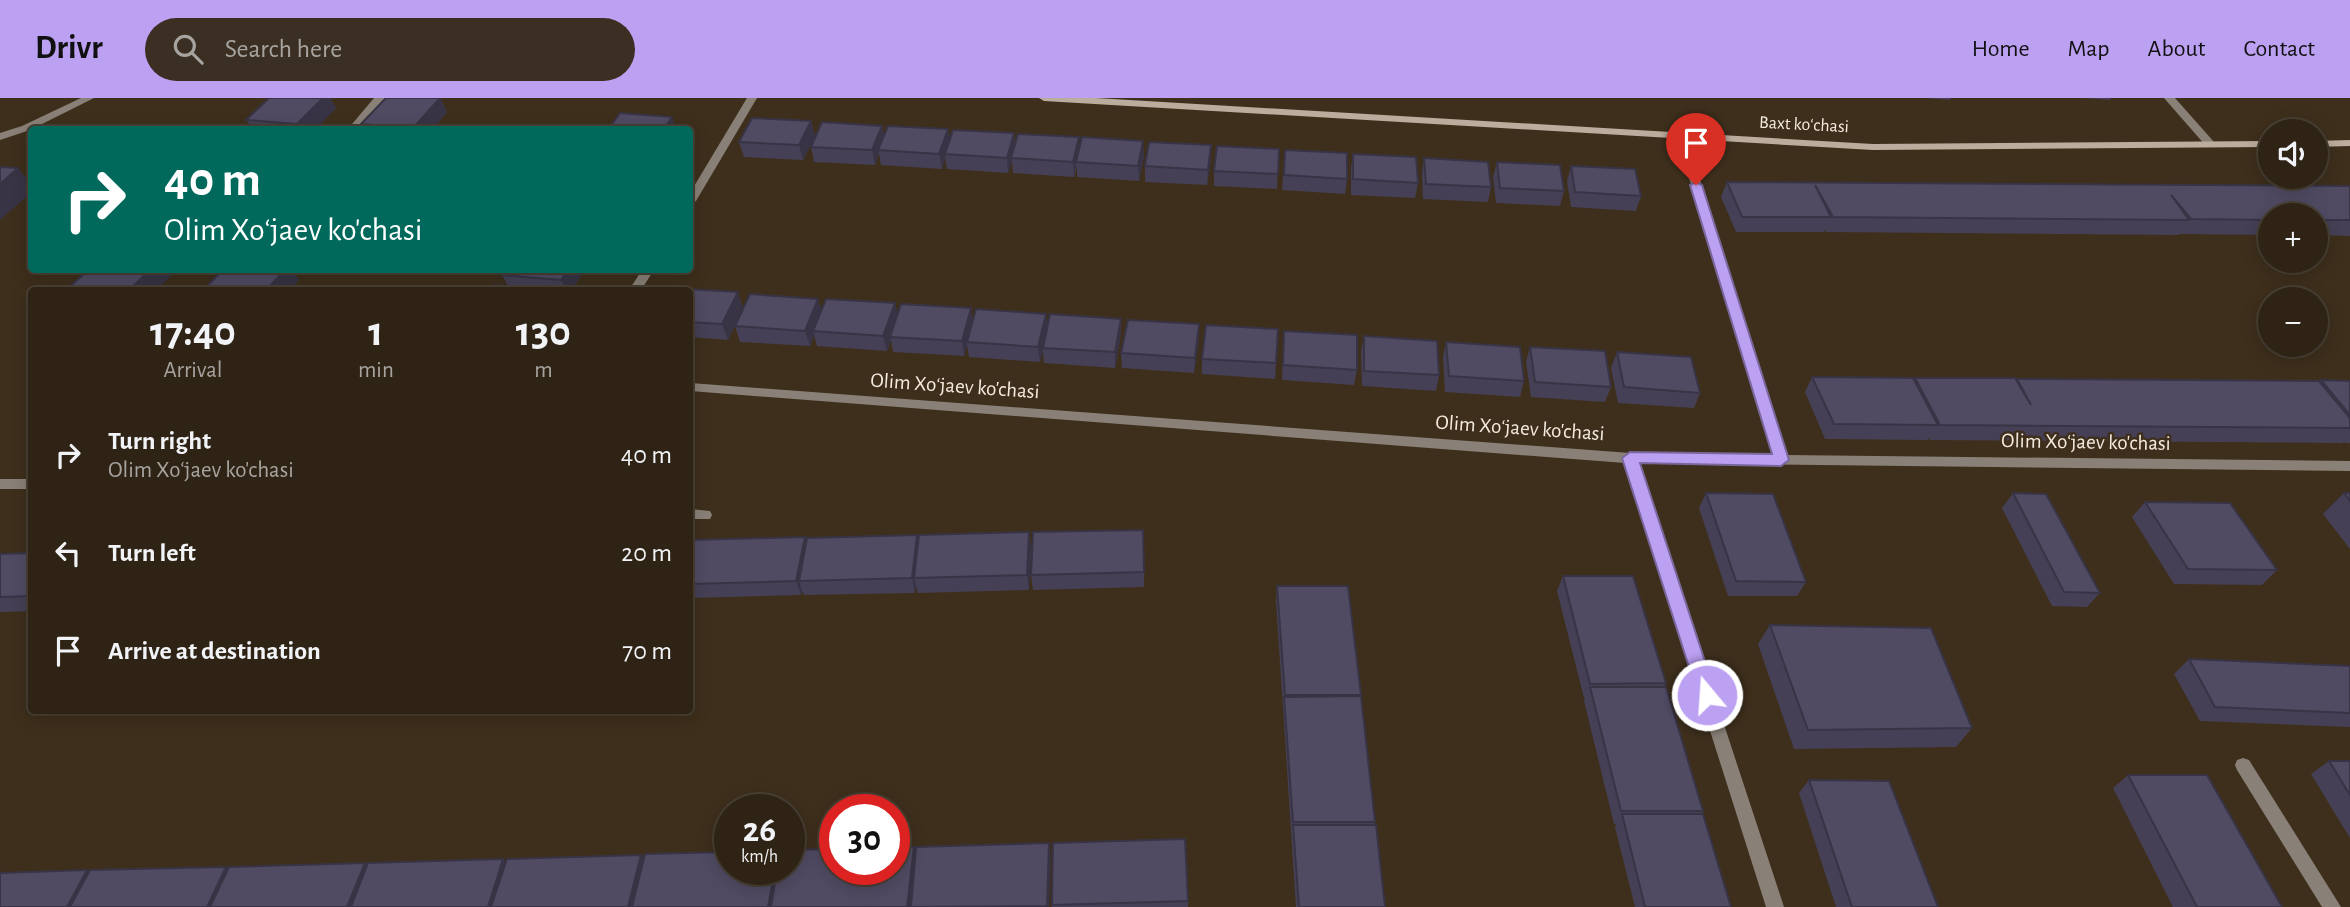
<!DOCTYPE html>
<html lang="en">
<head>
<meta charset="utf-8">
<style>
  body { margin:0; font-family:"Alegreya Sans",sans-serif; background:#3a2f22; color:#f1f3f6; height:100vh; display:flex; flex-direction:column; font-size:26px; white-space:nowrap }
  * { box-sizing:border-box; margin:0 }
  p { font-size:23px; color:#a7a4a0 }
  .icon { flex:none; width:38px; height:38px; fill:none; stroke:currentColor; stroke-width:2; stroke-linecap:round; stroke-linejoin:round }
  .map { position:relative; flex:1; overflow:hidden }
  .sheet { position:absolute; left:28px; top:189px; width:665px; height:427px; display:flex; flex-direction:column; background:#2e2315; border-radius:7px; box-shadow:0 4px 18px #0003,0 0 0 2px #494034 }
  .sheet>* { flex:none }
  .banner { position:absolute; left:28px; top:28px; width:665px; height:147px; border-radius:7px; box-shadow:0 4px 18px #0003,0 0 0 2px #494034; background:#00695c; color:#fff; overflow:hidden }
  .controls { position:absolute; left:2258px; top:21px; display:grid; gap:14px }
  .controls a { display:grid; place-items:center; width:70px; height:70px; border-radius:50%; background:#2e2315; box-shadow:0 4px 18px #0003,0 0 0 2px #494034; font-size:35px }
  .speed { position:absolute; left:714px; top:696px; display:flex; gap:14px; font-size:35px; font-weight:700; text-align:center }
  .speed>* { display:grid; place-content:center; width:91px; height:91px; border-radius:50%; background:#2e2315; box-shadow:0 4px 18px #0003,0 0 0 2px #494034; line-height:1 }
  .speed small { font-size:18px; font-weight:400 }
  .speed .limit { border:10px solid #d22; background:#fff; color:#111 }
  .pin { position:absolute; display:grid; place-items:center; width:60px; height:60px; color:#fff; margin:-72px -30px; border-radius:50% 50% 50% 0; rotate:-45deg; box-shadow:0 0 7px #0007 }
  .pin .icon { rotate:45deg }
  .me { position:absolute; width:77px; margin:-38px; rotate:342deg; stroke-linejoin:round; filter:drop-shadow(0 0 5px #0008) }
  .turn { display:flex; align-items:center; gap:24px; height:147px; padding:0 21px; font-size:32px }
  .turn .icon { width:91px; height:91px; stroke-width:2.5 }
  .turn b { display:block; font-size:49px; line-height:60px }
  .eta { display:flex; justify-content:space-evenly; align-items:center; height:119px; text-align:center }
  .eta b { font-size:42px; font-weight:700; line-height:49px }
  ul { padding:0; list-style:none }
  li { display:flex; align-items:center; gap:21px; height:98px; padding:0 21px }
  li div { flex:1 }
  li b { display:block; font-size:26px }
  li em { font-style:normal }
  header { display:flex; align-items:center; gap:42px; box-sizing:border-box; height:98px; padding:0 35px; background:#bca0f2; color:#111 }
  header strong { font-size:33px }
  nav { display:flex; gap:38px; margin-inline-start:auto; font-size:24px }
  .search { width:490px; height:63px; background:#3a2f22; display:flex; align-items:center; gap:18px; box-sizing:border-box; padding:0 24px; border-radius:38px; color:#a7a4a0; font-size:26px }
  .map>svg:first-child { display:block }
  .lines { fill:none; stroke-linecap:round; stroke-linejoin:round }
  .street { fill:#898177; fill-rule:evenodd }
  .secondary { fill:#baad9d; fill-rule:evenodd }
  .wall { fill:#454055 }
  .shaded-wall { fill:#383445 }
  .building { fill:#504b63; stroke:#383445; stroke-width:2 }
  .route { fill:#bca0f2; stroke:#7a689d; stroke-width:2 }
  .labels { text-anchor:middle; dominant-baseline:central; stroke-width:5; stroke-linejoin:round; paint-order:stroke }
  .far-street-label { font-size:18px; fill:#f4eade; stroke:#3e2f1c }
  .street-label { font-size:21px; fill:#f4eade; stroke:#3e2f1c }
</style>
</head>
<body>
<header>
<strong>Drivr</strong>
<div class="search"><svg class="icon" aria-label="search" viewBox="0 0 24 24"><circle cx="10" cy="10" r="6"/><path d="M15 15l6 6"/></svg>Search here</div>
<nav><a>Home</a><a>Map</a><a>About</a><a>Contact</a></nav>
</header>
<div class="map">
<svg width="2350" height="809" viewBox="0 0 2350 809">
  <rect width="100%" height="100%" fill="#3e2f1c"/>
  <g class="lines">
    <g class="street">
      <path d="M81,0H94L30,32L0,42V35L22,28Z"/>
      <path d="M374,0H385L358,32H347Z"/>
      <path d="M747,0H757L696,103L690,106V95Z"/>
      <path d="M2164,0H2175L2214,44V48H2206Z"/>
      <path d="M1681,34L1686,37L1786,357L2350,363V373L1638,365L1784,809H1766L1625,365L690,293V285L1630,355L1773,357L1676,37Z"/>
      <path d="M642,172H654L641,192H629Z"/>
      <rect x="0" y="381" width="32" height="10"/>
      <path d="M690,411L710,413L712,417L710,421H690Z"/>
      <path d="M2243,660L2249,662L2341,809H2322L2237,672L2235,667L2237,662Z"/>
    </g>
    <g class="secondary">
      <path d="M1039,0H1096L1873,46L2270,43V49L1873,52L1044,3Z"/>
      <path d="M2350,42V48L2315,49V43Z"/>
    </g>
  </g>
  <g class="wall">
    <path d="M269,0H330L336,10L315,32H237L251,28L246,22Z"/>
    <path d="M440,0L447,14L432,32H364L361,26Z"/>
    <path d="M1927,0H1951L1950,2Z"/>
    <path d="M2085,0H2111L2110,2Z"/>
    <path d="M811,23L815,38L803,62L744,59L739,44Z"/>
    <path d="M882,28L884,39L948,31L950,42L1014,35L1015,47L1080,50L1144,58L1139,83L1077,79V68L1074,79L1013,75L1012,64L1008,75L947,71L945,60L942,71L881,67L879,56L875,67L814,64L811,49Z"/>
    <path d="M1279,51L1277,91L1214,88V73Z"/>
    <path d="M1285,52L1347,81L1345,96L1282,92Z"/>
    <path d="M1353,56L1418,85L1415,100L1351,97V71Z"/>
    <path d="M1424,60L1491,89L1488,104L1423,101L1422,75Z"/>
    <path d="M1211,62L1207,87L1145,84V68Z"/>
    <path d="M1497,64L1564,93L1560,108L1496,105L1493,79Z"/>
    <path d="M1571,68L1641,98L1636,113L1571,109L1567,83Z"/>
    <path d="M1727,84L2350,88V138L2315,137V117H2270V137L2180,136H2179L2178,137L1826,134L1825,132L1824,134H1736L1721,99Z"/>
    <path d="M585,172L571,192H491L508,188L502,177Z"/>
    <path d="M690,192L743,210L728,242L690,239Z"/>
    <path d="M822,212L898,216L1047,227L1121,221V236L1115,270L1044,265L1043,252L1040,264L969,259L967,247L964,258L893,254L891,242L887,253L817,248L814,237L810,248L740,244L735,228Z"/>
    <path d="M1278,231L1275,281L1202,276V261Z"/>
    <path d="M1284,233L1357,272L1354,287L1282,282Z"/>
    <path d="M1364,238L1439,277L1436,293L1362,288L1361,254Z"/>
    <path d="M1199,241L1194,275L1122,270L1121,255Z"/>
    <path d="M1446,244L1524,283L1520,299L1445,294L1443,259Z"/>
    <path d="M1530,249L1611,289L1605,304L1531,299L1526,264Z"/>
    <path d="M1617,254L1700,295L1694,310L1618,305L1611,270Z"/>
    <path d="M1812,279L1914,281L1915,280L2016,282L2017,281L2320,283L2321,282L2350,283V345H2345L2344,343L2343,345L1930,342L1929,340L1928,342L1825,341L1805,294Z"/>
    <path d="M1706,395L1806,484L1797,498H1728L1699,410Z"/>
    <path d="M2013,395L2100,495L2087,509L2052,508L2002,410Z"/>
    <path d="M2344,395H2350V451L2323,416Z"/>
    <path d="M2145,404L2277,472L2262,487L2174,486L2132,419Z"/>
    <path d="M917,437L919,443L1031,449L1029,492L918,495L916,488L915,495L804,497L802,493L801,497L690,500V442L693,447L805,439L806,443Z"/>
    <path d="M32,455V513L0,514V456Z"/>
    <path d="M1144,474V489L1033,492L1031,477Z"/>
    <path d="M1563,478L1666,585L1664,589L1703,713L1702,716L1731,809H1635L1615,729L1616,726H1614L1584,603L1585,600H1584L1557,493Z"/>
    <path d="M1277,488L1361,597L1375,724L1374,727L1385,809H1296L1276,503Z"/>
    <path d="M1770,527L1972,630L1956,649L1794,651L1758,546Z"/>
    <path d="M2189,561L2350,568V629L2200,623L2174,576Z"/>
    <path d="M2329,663H2350V740L2311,676Z"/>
    <path d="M2128,677L2282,809H2173L2113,690Z"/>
    <path d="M1809,682L1938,809H1836L1799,695Z"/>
    <path d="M1053,745L1188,803V809H1052Z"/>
  </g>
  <g class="shaded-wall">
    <path d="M323,0H330L336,10L315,32H301L297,26Z"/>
    <path d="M440,0L447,14L432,32H414L413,30Z"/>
    <path d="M672,19L676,32H663Z"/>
    <path d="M811,23L815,38L803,62L799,47Z"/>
    <path d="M882,28L885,43L878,52L879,56L875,67L872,52Z"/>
    <path d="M948,31L951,46L945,56V60L942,71L939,56Z"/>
    <path d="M1014,35L1015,50L1011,60L1012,64L1008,75L1007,60Z"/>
    <path d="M1079,39L1080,54L1076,64L1074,79L1073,64Z"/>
    <path d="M1143,43L1144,58L1139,83L1138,68Z"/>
    <path d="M1211,47V62L1207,87L1208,72Z"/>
    <path d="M18,70L32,87V94L0,122V86Z"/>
    <path d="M150,172H168L172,177L156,192H129Z"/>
    <path d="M285,172H292L299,182L290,192H266Z"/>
    <path d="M568,172H585L571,192H566L561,182Z"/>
    <path d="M738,194L743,210L728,242L722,226Z"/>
    <path d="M818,201L823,216L813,233L814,237L810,248L805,233Z"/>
    <path d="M895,205L899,220L890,239L891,242L887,253L883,238Z"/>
    <path d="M971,210L973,226L967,244V247L964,258L962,243Z"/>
    <path d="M1046,216L1048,231L1040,264L1038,249Z"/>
    <path d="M1121,221V236L1115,270V254Z"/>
    <path d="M1199,226V241L1194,275L1195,260Z"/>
    <path d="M1029,434L1031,449L1029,492L1027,477Z"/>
    <path d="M917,437L921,452L914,480L916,488L915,495L912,480Z"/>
    <path d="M805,439L810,454L799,483L802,493L801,497L796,483Z"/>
    <path d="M691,442L697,457L690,486V446Z"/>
    <path d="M1049,745L1051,758L1049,809H1047Z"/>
    <path d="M914,749L918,761L913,809H907Z"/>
    <path d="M641,757L649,770L640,809H628Z"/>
    <path d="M503,761L514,774L503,809H488Z"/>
    <path d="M365,765L378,777L365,809H347Z"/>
    <path d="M226,769L242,781L229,809H207Z"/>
    <path d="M87,772L105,785L92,809H67Z"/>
    <path d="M775,772H783L777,809H768Z"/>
  </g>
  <g class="building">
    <path d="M269,0H323L297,26L246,22Z"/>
    <path d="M386,0H440L413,30L361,26Z"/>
    <path d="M620,15L672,19L663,32H608Z"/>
    <path d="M752,20L811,23L799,47L739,44Z"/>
    <path d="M822,24L882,28L872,52L811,49Z"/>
    <path d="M241,28L292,31L237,32Z"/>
    <path d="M888,28L948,31L939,56L878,52Z"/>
    <path d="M953,32L1014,35L1007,60L945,56Z"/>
    <path d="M1018,36L1079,39L1073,64L1011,60Z"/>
    <path d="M1082,39L1143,43L1138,68L1076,64Z"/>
    <path d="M1149,44L1211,47L1208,72L1145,68Z"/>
    <path d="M1217,48L1279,51L1278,76L1214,73Z"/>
    <path d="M1285,52L1347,55V81L1284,77Z"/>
    <path d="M1353,56L1416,59L1418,85L1353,81Z"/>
    <path d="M1424,60L1488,64L1491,89L1426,86Z"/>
    <path d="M1497,64L1560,67L1564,93L1500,90Z"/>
    <path d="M1571,68L1635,71L1641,98L1575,94Z"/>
    <path d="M0,69L18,70L0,86Z"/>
    <path d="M1727,84L2350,88V122H2315V117H2270V122L2191,121L2171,97L2189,122L1833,119L1815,87L1831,119H1742Z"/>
    <path d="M88,172H150L129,192H66Z"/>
    <path d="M223,172H285L266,192H203Z"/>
    <path d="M506,172H568L561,182L502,177Z"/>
    <path d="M495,187L554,192H491Z"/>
    <path d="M669,190L738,194L722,226L690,224V192H668Z"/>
    <path d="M750,196L818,201L805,233L735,228Z"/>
    <path d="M826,201L895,205L883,238L813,233Z"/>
    <path d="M901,206L971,210L962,243L890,239Z"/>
    <path d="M976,211L1046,216L1038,249L967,244Z"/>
    <path d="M1050,216L1121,221L1115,254L1043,250Z"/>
    <path d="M1128,222L1199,226L1195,260L1121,255Z"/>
    <path d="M1206,227L1278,231L1276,265L1202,261Z"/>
    <path d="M1284,233L1357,237V272L1283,267Z"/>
    <path d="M1364,238L1437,243L1439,277L1364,273Z"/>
    <path d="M1446,244L1520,249L1524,283L1449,278Z"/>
    <path d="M1530,249L1605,253L1611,289L1535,284Z"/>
    <path d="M1617,254L1691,259L1700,295L1624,289Z"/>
    <path d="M1812,279L1913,280L1938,327L1834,326Z"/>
    <path d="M1915,280H2015L2031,307L2017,281L2319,283L2350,320V330L1940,327Z"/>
    <path d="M2321,282L2350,283V317Z"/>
    <path d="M1706,395L1773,396L1806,484L1736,483Z"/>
    <path d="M2013,395L2046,396L2100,495L2064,494Z"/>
    <path d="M2344,395H2350V403Z"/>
    <path d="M2145,404L2230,405L2277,472L2188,471Z"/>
    <path d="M1143,432L1144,474L1031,477L1033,434Z"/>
    <path d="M1029,434L1027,477L914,480L919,437Z"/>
    <path d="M917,437L912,480L799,483L807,440Z"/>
    <path d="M805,439L796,483L690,486V459L694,442Z"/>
    <path d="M32,455V498L0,499V456Z"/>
    <path d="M1563,478H1633L1666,585L1590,586Z"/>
    <path d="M1277,488H1348L1361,597H1285Z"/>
    <path d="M1770,527L1931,530L1972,630L1808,632Z"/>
    <path d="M2189,561L2350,568V615L2215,609Z"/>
    <path d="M1590,589H1666L1703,713H1621Z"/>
    <path d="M1361,598L1375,724H1293L1284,599Z"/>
    <path d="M2329,663H2350V697Z"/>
    <path d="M2128,677H2207L2282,809H2197Z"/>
    <path d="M1809,682L1889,683L1938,809H1852Z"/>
    <path d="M1622,716H1703L1731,809H1645Z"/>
    <path d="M1293,727H1376L1385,809H1299Z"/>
    <path d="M1185,741L1188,803L1052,807L1053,745Z"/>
    <path d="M1049,745L1047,808L911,809L916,749Z"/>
    <path d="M894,749H914L907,809H771L777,772H789V752L835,751V772H894Z"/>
    <path d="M730,754V772H775L768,809H632L645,756Z"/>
    <path d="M641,757L628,809H491L507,761Z"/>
    <path d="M503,761L488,809H351L368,765Z"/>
    <path d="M365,765L347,809H210L229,769Z"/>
    <path d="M226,769L207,809H70L90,772Z"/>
    <path d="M87,772L67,809H0V775Z"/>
  </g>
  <path class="route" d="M1696,84L1702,87L1789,362L1781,368L1640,365L1716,597L1713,603L1707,605L1700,603L1698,597L1622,360L1630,354L1772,356L1690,87Z"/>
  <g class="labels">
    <g class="far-street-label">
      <text transform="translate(1804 27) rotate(3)">Baxt koʻchasi</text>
    </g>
    <g class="street-label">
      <text transform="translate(955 288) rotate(4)">Olim Xoʻjaev ko'chasi</text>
      <text transform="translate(1520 330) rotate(4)">Olim Xoʻjaev ko'chasi</text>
      <text transform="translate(2086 344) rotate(1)">Olim Xoʻjaev ko'chasi</text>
    </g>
  </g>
</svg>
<div class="controls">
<a><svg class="icon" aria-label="sound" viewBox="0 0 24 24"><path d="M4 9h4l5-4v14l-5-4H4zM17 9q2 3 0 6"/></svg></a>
<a>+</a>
<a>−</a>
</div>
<div class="speed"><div>26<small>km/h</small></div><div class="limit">30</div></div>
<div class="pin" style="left:1696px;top:87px;background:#d93025"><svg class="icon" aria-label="arrive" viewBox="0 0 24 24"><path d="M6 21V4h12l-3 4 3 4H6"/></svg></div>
<svg class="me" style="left:1707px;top:597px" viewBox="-20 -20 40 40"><circle r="17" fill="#bca0f2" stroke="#fff" stroke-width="3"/><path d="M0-11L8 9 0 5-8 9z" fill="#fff"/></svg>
<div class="banner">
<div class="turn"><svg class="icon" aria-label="right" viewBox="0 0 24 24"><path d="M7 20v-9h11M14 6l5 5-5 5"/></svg><div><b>40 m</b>Olim Xoʻjaev ko'chasi</div></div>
</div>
<section class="sheet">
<div class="eta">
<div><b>17:40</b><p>Arrival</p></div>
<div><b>1</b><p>min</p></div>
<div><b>130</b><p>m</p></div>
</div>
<ul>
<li><svg class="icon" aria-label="right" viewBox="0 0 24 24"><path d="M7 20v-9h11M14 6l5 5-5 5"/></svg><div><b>Turn right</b><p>Olim Xoʻjaev ko'chasi</p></div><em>40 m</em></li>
<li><svg class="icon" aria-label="left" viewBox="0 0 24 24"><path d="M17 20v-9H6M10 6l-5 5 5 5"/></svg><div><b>Turn left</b></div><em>20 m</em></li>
<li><svg class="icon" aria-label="arrive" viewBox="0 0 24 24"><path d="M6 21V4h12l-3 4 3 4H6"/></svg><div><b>Arrive at destination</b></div><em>70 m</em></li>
</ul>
</section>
</div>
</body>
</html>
